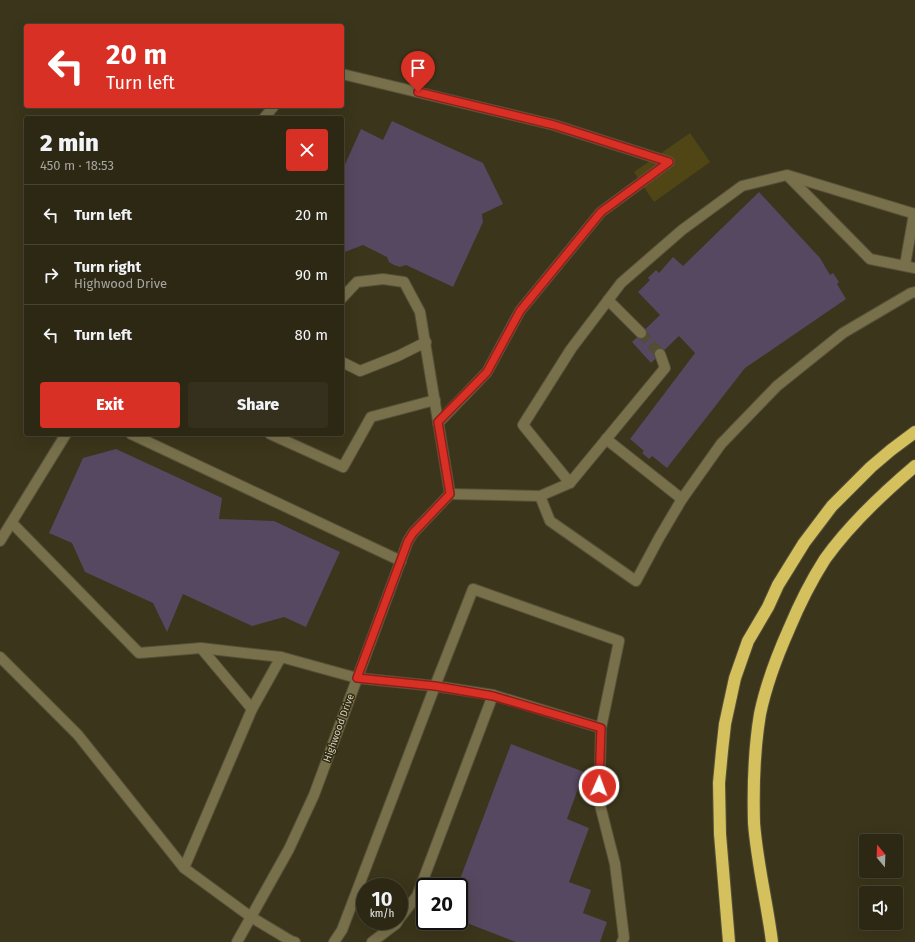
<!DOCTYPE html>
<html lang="en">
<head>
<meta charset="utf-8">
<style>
  body { margin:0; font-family:"Fira Sans",sans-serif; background:#34301d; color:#f1f3f6; height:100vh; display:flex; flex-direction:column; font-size:15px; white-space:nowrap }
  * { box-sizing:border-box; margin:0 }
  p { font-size:13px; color:#a6a6a0 }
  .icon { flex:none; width:22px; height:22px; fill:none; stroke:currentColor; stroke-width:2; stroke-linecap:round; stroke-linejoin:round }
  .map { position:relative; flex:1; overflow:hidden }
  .details { position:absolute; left:24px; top:116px; width:320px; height:320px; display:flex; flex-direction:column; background:#2c2814; border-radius:4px; box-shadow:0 4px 16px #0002,0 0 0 1px #484434 }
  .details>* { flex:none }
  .banner { position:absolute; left:24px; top:24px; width:320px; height:84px; border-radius:4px; box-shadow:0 4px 16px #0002,0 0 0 1px #484434; background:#d93025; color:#fff; overflow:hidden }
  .needle { width:26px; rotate:341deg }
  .controls { position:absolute; left:859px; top:834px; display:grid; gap:8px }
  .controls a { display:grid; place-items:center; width:44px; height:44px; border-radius:4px; background:#2c2814; box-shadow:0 4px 16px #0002,0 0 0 1px #484434; font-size:20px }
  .speed { position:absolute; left:356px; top:878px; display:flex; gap:8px; font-size:20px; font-weight:700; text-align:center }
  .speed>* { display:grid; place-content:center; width:52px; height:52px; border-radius:50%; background:#2c2814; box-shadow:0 4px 16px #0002,0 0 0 1px #484434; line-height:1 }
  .speed small { font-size:10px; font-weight:400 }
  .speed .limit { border:2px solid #111; border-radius:6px; background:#fff; color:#111 }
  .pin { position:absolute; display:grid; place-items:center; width:34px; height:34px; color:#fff; margin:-41px -17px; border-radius:50% 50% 50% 0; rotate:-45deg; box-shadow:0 0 4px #0007 }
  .pin .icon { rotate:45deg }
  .me { position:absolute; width:44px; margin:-22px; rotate:2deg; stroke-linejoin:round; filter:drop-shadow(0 0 3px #0008) }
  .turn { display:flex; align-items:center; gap:14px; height:84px; padding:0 16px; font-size:18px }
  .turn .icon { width:52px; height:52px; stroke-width:2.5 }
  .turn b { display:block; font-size:28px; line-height:34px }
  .round { display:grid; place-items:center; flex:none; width:42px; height:42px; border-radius:4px; background:#34301d }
  .overview { display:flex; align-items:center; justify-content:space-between; height:68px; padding:0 16px }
  h1 { font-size:24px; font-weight:800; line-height:30px }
  .button { display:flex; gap:8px; margin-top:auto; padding:8px 16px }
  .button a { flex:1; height:46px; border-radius:4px; background:#d93025; color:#fff; font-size:16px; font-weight:800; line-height:46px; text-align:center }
  .button a+a { background:#34301d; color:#f1f3f6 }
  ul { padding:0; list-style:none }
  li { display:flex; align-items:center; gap:12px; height:60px; padding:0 16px; border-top:1px solid #484434 }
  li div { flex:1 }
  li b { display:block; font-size:15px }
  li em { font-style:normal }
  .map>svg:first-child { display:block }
  .green { fill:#504615 }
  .building { fill:#554860 }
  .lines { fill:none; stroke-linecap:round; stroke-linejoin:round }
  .minor-tunnel { stroke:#524d34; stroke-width:10; stroke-dasharray:10 5; stroke-linecap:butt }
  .minor-casing { stroke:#575139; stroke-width:12 }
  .highway-casing { stroke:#575139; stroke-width:14 }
  .minor { stroke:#78704b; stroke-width:10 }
  .highway { stroke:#d4c05d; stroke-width:12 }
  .route-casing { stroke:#8d1f18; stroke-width:10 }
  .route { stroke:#d93025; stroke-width:7 }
  .labels { text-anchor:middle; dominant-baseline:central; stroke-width:3; stroke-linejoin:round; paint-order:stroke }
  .street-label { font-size:10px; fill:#d5d2c2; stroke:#312b11 }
</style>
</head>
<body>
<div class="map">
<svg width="915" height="942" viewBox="0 0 915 942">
  <rect width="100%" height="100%" fill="#3b351b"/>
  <path class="green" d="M690,133L710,162L654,202L634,172Z"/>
  <g class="building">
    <path d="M392,121L483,163L503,204L482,214L483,222L453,287L406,265L400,267L394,265L389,262L387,257L363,245L342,253V171L361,129L383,140Z"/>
    <path d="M759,192L820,258L830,275L833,273L839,282L837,284L846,299L745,368L667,468L652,456L649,459L642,453L644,451L630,439L695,353L679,336L651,363L632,342L660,315L638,292L650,280L648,278L656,270L659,273L673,257L683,266Z"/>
    <path d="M116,449L222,498L219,519L274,521L340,552L306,627L284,617L252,626L183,594L167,632L153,603L85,572L72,543L49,533L83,458Z"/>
    <path d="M511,744L584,772L567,819L589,828L569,882L591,890L583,913L607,922L600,942H516L459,920V887H457Z"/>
  </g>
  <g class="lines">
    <path class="minor-tunnel" d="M641,333L660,354"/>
    <defs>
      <g id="minor">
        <path d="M342,74L554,125L669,162L601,212L520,311L487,372L438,423"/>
        <path d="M264,118L274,106"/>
        <path d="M788,176L870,259L915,268"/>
        <path d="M905,265L914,214"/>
        <path d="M342,298L357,282L383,279L404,282L420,312L450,494"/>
        <path d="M608,300L641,333"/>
        <path d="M342,362L360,371L398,356L426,342"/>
        <path d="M131,434L401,561"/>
        <path d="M270,434L343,467L371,417L435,400"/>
        <path d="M606,439L682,499"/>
        <path d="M570,483L523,425L571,349L621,283L682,230L742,186L787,175L915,214"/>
        <path d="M450,494L540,496L570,483L665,368L660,354"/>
        <path d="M540,496L550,521L636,581L659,538L682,499L721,444L777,386L843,333L911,293L915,292"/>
        <path d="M12,523L139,653L201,648L281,657L357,678L435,686L493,695L601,728"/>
        <path d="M0,541L66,434"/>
        <path d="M201,648L252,709"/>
        <path d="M0,657L78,735L184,868L251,917L291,941L295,942"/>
        <path d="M184,868L252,709L281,657"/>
        <path d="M399,919L417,896L493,695"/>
        <path d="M237,942L289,849L314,795L408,541L413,533L450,494"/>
        <path d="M334,942L342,930L435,686L473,589L619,641L601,728L599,801L615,864L624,938L622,942"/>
        <path d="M372,942L396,924L398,921"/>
      </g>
      <g id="highway">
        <path d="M729,942L720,834L719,783L722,751L725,724L735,678L748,641L768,607L778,585L804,543L832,506L871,467L891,450L915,432"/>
        <path d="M772,942C767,902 757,863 754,823C753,787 754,750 760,714C766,685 777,656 789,629C799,605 811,581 825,559C850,524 882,494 915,466"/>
      </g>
    </defs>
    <use href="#minor" class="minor-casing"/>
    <use href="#highway" class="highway-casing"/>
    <use href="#minor" class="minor"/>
    <use href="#highway" class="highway"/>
  </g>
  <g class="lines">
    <defs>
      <path id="route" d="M418,92L554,125L669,162L601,212L520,311L487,372L438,422L450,494L413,533L408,541L357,678L435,686L493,696L601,728L599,786"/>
    </defs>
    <use href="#route" class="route-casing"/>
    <use href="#route" class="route"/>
  </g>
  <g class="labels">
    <g class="street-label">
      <text transform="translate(339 728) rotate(-70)">Highwood Drive</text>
    </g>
  </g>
</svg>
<div class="controls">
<a><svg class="needle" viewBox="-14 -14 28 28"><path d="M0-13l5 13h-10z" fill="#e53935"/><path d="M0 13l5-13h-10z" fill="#a6a6a0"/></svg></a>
<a><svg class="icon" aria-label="sound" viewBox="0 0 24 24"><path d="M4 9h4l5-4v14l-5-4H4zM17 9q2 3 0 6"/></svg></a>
</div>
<div class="speed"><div>10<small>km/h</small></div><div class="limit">20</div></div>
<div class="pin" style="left:418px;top:92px;background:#d93025"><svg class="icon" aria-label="arrive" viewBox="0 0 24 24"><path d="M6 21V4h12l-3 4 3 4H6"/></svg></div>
<svg class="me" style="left:599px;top:786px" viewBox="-20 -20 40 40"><circle r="17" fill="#d93025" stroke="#fff" stroke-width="3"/><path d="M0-11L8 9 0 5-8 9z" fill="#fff"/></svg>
<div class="banner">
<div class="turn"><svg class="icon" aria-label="left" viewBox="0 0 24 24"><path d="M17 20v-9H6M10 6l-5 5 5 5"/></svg><div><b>20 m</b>Turn left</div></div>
</div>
<section class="details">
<div class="overview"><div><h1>2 min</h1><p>450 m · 18:53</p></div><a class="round" style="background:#d93025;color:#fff"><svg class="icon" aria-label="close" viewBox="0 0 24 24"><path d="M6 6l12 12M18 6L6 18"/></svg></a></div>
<ul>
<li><svg class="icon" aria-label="left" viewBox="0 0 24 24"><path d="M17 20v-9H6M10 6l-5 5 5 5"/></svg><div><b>Turn left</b></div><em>20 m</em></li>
<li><svg class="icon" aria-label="right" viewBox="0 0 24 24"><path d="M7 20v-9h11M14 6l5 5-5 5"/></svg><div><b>Turn right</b><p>Highwood Drive</p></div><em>90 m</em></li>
<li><svg class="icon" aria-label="left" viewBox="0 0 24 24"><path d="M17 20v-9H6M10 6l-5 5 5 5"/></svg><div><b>Turn left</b></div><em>80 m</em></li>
</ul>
<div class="button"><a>Exit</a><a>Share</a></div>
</section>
</div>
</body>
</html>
